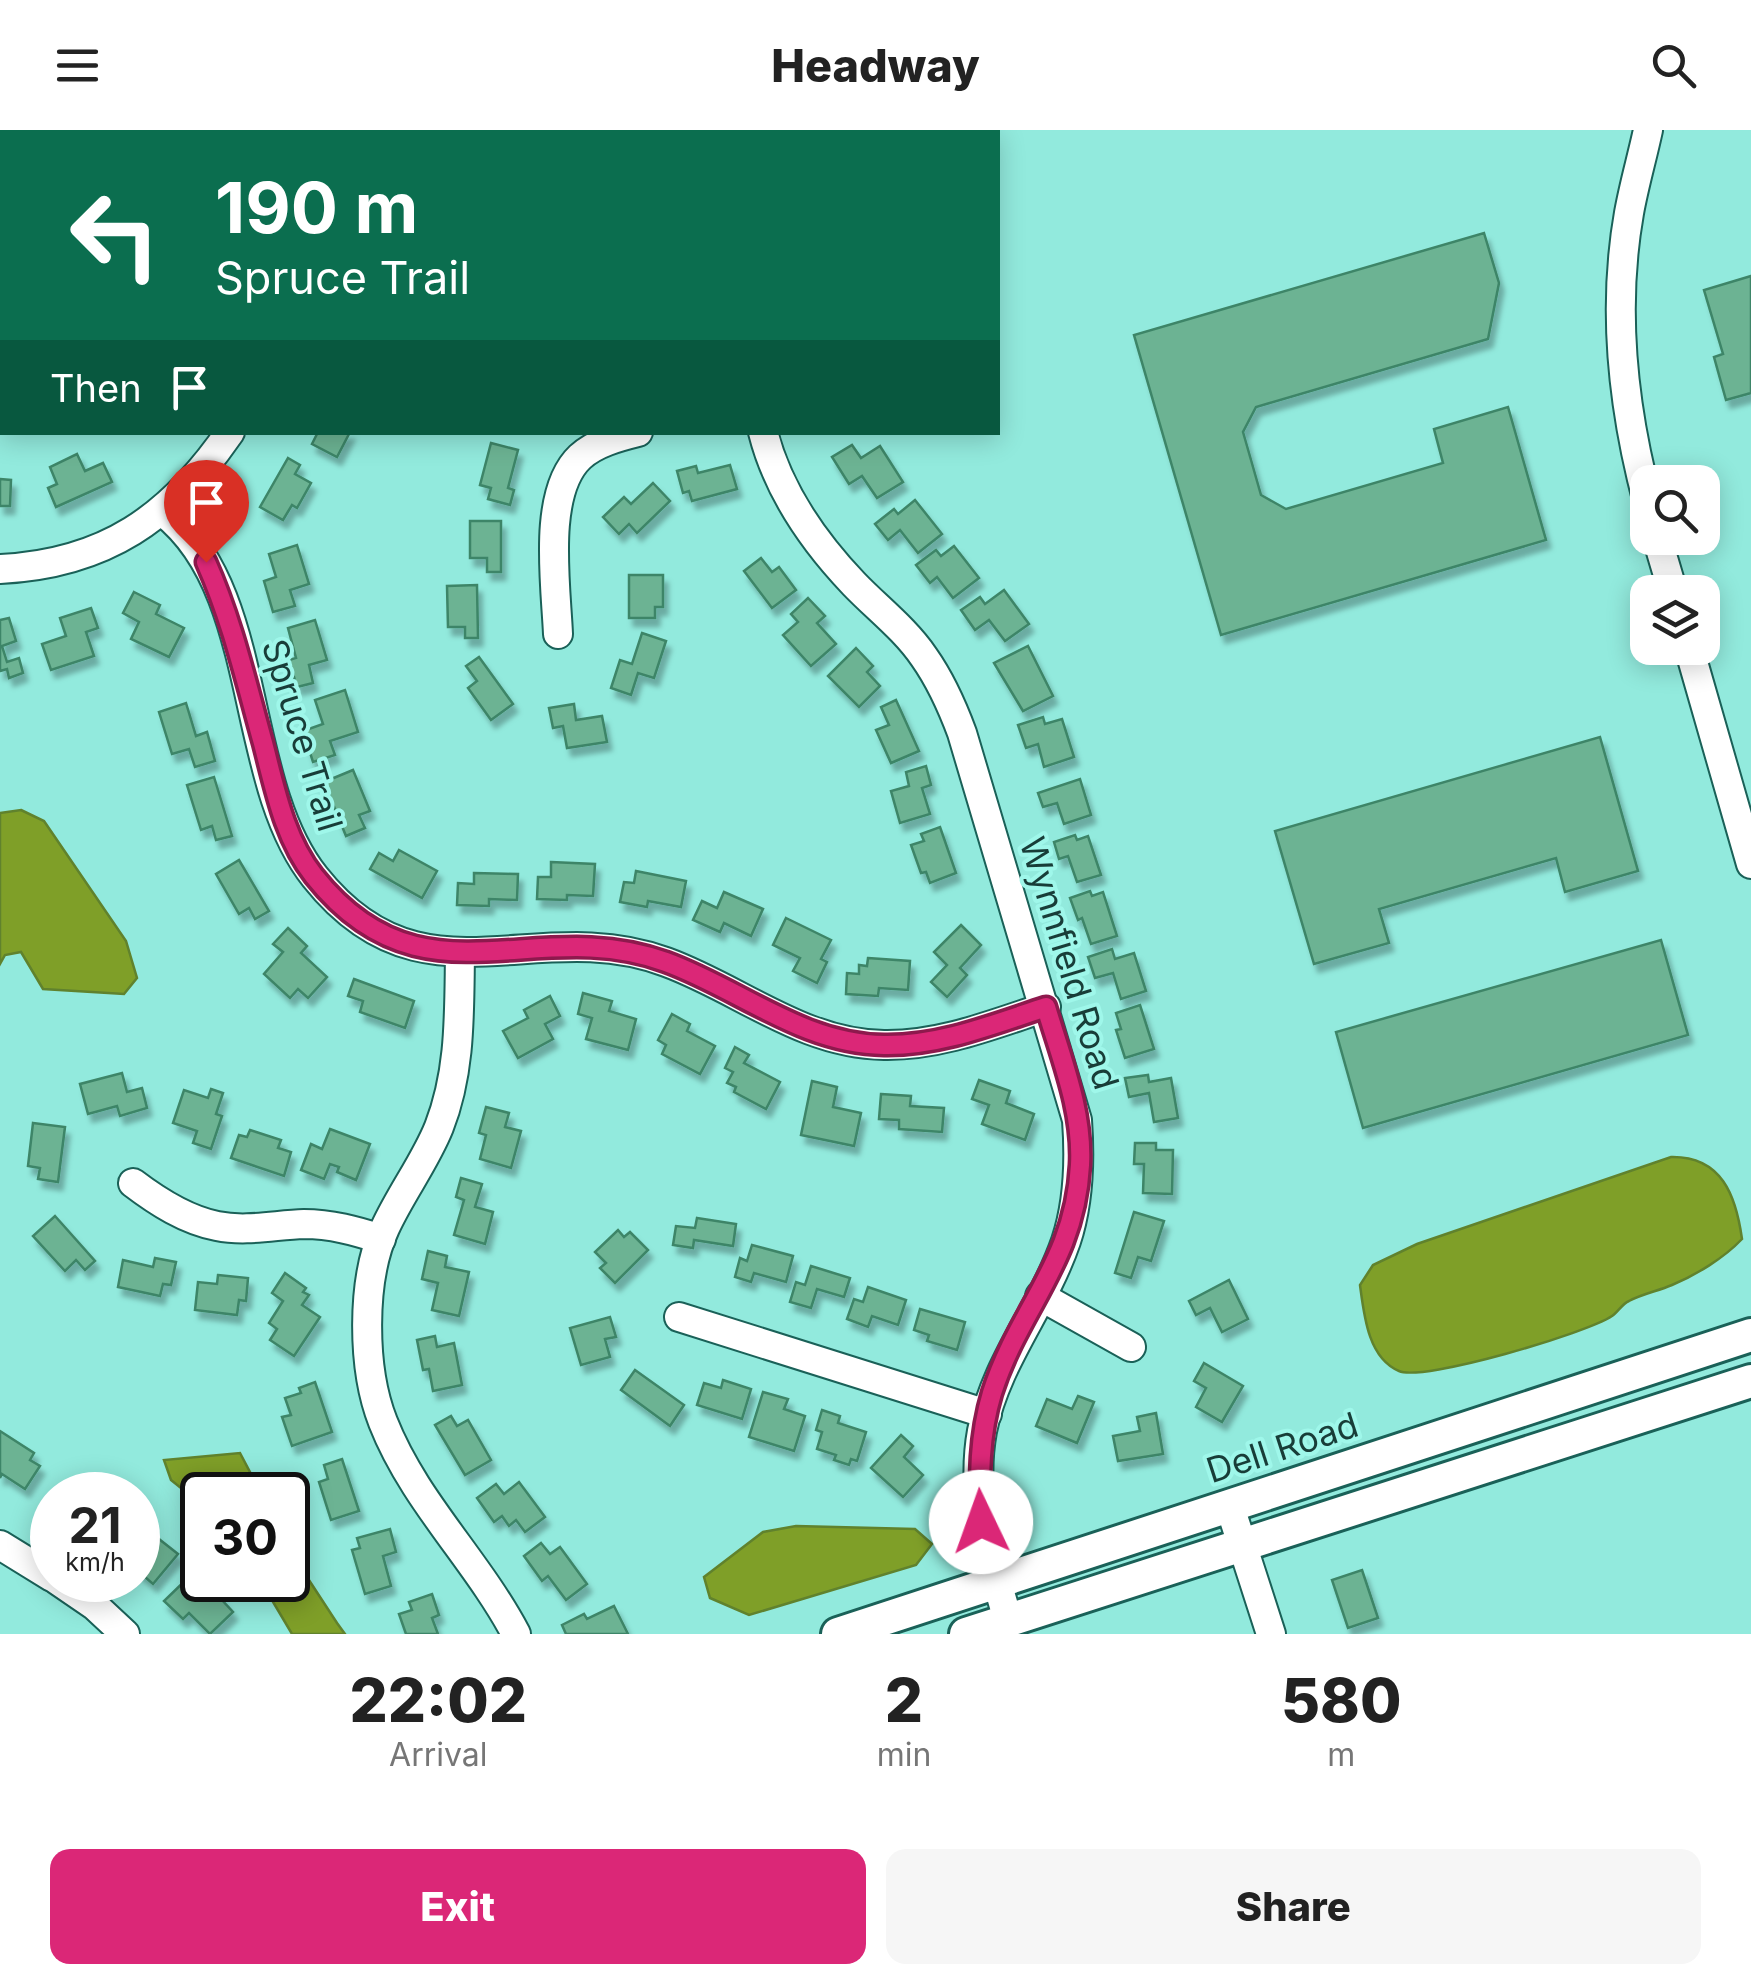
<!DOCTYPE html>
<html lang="en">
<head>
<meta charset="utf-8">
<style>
  body { margin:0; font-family:Inter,sans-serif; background:#f6f6f6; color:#222; height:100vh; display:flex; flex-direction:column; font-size:38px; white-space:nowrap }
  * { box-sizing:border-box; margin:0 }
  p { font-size:32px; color:#767676 }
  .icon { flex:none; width:55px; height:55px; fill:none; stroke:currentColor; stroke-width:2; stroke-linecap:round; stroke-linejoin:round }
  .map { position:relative; height:1504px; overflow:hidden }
  .panel { display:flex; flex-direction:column; background:#fff; flex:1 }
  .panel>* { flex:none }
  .hud { position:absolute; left:0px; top:0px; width:1000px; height:305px; box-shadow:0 5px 25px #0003; background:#0b6e4f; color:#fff; overflow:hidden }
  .buttons { position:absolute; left:1630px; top:335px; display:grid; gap:20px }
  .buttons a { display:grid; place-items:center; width:90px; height:90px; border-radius:20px; background:#fff; box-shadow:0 5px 25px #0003; font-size:50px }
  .speed { position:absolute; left:30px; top:1342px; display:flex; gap:20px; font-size:50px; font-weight:700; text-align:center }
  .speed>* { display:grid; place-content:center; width:130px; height:130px; border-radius:50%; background:#fff; box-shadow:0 5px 25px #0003; line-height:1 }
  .speed small { font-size:25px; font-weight:400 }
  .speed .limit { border:5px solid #111; border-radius:15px; background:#fff; color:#111 }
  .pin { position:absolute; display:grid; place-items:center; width:85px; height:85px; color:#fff; margin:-102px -42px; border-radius:50% 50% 50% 0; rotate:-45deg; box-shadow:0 0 10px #0007 }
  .pin .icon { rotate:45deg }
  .me { position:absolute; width:110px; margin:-55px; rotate:357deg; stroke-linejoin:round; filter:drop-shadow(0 0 8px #0008) }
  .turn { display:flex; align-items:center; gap:35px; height:210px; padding:0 50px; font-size:45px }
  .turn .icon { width:130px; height:130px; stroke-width:2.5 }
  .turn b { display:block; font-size:70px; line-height:85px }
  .then { display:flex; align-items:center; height:95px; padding:0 50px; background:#0003; gap:20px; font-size:38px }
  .eta { display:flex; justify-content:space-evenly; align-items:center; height:170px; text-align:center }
  .eta b { font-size:60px; font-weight:800; line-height:70px }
  .action { display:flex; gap:20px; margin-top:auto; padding:20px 50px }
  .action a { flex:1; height:115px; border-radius:20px; background:#db2777; color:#fff; font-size:40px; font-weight:800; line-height:115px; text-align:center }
  .action a+a { background:#f6f6f6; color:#222 }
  header { display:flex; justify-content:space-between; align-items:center; height:130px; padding:0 50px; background:#fff; font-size:45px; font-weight:800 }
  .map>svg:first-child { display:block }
  .green { fill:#efb681 }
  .water { fill:#7f9f28; stroke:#60822d; stroke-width:2.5 }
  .building { fill:#6cb393; stroke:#3e8567; stroke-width:2.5; filter:url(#shadow) }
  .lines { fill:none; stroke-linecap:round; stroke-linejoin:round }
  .minor-casing { stroke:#1a6158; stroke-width:32 }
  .major-casing { stroke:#1a6158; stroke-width:38 }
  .minor { stroke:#fff; stroke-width:28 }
  .major { stroke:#fff; stroke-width:32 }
  .route-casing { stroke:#8e194d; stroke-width:25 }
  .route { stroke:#db2777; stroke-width:18 }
  .labels { text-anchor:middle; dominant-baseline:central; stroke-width:8; stroke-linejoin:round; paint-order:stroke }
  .street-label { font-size:35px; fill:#183d38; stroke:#9ff7ea }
</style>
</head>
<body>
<header><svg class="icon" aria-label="menu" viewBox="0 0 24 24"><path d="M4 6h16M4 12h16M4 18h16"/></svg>Headway<svg class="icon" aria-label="search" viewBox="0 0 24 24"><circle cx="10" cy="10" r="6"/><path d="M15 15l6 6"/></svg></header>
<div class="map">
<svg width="1751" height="1504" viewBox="0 0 1751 1504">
  <defs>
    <filter id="shadow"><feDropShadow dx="4.5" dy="8" stdDeviation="2.5" flood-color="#0004"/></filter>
  </defs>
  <rect width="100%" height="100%" fill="#92eadd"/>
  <path class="green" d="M0,0H231L2,2L0,282Z"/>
  <g class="water">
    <path d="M21,680L44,691L126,811L137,848L124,864L43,859L21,822L5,825L0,834V683Z"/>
    <path d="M1671,1027C1722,1026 1736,1066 1742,1109C1724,1128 1696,1145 1672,1155C1658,1161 1642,1164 1629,1171C1622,1174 1618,1182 1612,1186C1587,1203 1423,1252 1399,1241C1368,1228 1364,1185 1360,1155L1373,1135L1417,1114Z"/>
    <path d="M240,1323L262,1365H202V1375L171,1350L164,1330Z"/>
    <path d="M796,1396L915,1399L932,1414L916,1435L749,1485L710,1468L704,1447L763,1402Z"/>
    <path d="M288,1418L337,1493L345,1504H292L260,1450H288Z"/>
  </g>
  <g class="building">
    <path d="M1484,103L1499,153L1488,209L1256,277L1243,302L1261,365L1286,379L1443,333L1434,299L1508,277L1546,410L1221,505L1134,205Z"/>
    <path d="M1751,146V263L1726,270L1714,227L1723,224L1704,160Z"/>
    <path d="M318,302H350L337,327L312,314Z"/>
    <path d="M491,313L518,320L508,358L514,360L510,375L488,369L491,358L480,355Z"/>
    <path d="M852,315L861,328L880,316L903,352L877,368L862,346L849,354L832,327Z"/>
    <path d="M77,324L85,341L103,333L112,352L56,377L48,358L57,354L50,337Z"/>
    <path d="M288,328L300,335L295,344L311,353L297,378L292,375L283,390L260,377Z"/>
    <path d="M730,335L737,359L692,371L689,361L683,363L677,341L696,336L698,343Z"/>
    <path d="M0,349L11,350L10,376H0Z"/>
    <path d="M653,353L670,371L637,403L629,394L619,404L603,387L624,367L631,374Z"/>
    <path d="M915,370L942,404L918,423L900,400L888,410L875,394L894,379L898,384Z"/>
    <path d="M470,391H501V442H487V428H470Z"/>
    <path d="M297,415L309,454L290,460L295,476L273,482L264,451L276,447L269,424Z"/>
    <path d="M954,416L979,448L953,468L937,447L930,453L916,435L936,420L941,426Z"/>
    <path d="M761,428L772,442L779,437L796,460L772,478L744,441Z"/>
    <path d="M629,445H663V477H655V488H629Z"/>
    <path d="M477,455L478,508H465V497H448L447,456Z"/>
    <path d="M1004,460L1029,494L1005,511L989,490L975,500L961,480L980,467L985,474Z"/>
    <path d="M134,462L160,475L156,484L184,498L169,527L131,509L139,492L123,483Z"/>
    <path d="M808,468L825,486L817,493L836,514L811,536L783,505L798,492L791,484Z"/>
    <path d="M91,478L98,498L86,502L94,526L51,540L42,514L66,506L60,488Z"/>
    <path d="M9,488L16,511L2,516L7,532L19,528L23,543L9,548L7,539L0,541V490Z"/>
    <path d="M315,490L327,530L309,535L313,553L297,557L289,530L296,528L288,498Z"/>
    <path d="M642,503L666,511L654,548L638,543L631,565L611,558L620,530L632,534Z"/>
    <path d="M1028,516L1053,566L1023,581L994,533Z"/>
    <path d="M856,518L873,536L867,542L880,556L859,577L828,546Z"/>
    <path d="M479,527L513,574L491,590L468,558L477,551L466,536Z"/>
    <path d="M345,560L358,602L330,611L335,625L313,632L303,601L323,594L315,570Z"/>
    <path d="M896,570L919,621L891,633L876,600L889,595L881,577Z"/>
    <path d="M186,573L196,606L207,602L215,631L195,637L189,619L172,624L159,582Z"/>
    <path d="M574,574L576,590L602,586L607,612L567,618L563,596L553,598L549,578Z"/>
    <path d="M1043,587L1045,594L1062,589L1074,627L1044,637L1038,614L1026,618L1018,595Z"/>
    <path d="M1600,607L1638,741L1565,762L1556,728L1379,779L1389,813L1314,834L1275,701Z"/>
    <path d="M926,636L931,655L922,658L930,684L900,693L891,661L909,656L906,642Z"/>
    <path d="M353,640L370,681L359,685L365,698L346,706L324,652Z"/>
    <path d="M214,647L232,706L216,710L212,696L201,700L187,655Z"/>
    <path d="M1080,649L1091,685L1064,694L1057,673L1043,677L1038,663Z"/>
    <path d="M940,697L956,743L930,753L926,742L921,743L911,715L924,711L921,704Z"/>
    <path d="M1075,705L1077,710L1088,706L1101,745L1077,752L1068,726L1059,729L1054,712Z"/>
    <path d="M399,720L437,741L422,768L370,739L379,723L393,731Z"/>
    <path d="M239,730L269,781L255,789L249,778L239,784L216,744Z"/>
    <path d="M551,732L595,734L593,766L567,765V770L537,769L538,747H551Z"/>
    <path d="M636,741L686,751L681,777L648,771L647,777L620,772L624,752L634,753Z"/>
    <path d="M474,743L518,744L517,770L489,769V776L457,775L458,753L474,754Z"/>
    <path d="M1090,761L1092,766L1103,762L1117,806L1091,814L1082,788L1078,790L1070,768Z"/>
    <path d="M724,762L763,779L751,806L724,793L720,802L693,790L702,771L717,778Z"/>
    <path d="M786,788L831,810L821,829L827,832L817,853L793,841L800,828L773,815Z"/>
    <path d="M961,795L981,815L960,838L967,845L947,867L931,852L947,835L934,822Z"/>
    <path d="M288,798L307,816L301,823L327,847L308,868L298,859L290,868L264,844L283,822L273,814Z"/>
    <path d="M1661,810L1688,905L1363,998L1336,902Z"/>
    <path d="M1112,819L1115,829L1134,823L1146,861L1121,869L1113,843L1095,848L1088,827Z"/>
    <path d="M868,828L910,831L908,860L879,858L878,866L846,864L847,843L859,844V835L867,836Z"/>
    <path d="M354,849L414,871L405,898L360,882L363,871L348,866Z"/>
    <path d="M583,863L612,871L609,881L636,889L628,920L586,909L592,888L578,884Z"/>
    <path d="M550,866L560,886L545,894L553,909L518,928L503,901L528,888L524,880Z"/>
    <path d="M1140,875L1154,919L1125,928L1116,900L1121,899L1116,883Z"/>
    <path d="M672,884L690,894L687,901L715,916L700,944L662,924L666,915L658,910Z"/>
    <path d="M735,917L749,925L744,933L780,952L766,979L734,962L736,957L727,953L733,942L725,938Z"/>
    <path d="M122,943L127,962L142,958L147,978L120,986L117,976L88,984L80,954Z"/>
    <path d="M1148,945L1149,952L1171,948L1178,988L1154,992L1149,963L1129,967L1125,948Z"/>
    <path d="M979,950L1010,961L1006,973L1034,984L1025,1010L982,994L989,975L972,969Z"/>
    <path d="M812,951L837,957L833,977L861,983L854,1016L801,1005Z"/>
    <path d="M211,959L223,963L216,984L222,986L211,1019L193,1013L197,1001L173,993L184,960L208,968Z"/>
    <path d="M881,964L911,966L910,976L944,978L942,1002L899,999V990L879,989Z"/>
    <path d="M486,977L509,983L505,997L521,1001L511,1038L480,1029L486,1005L479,1003Z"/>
    <path d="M33,993L65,997L58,1052L38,1049L40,1038L28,1036Z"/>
    <path d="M330,999L370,1014L356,1050L337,1042L339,1037L330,1034L324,1049L301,1040L311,1014L322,1019Z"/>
    <path d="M250,1000L281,1010L278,1018L291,1022L284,1046L231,1028L239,1005L247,1007Z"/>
    <path d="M1135,1013H1156V1020H1173L1172,1064L1143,1063L1144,1034H1134Z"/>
    <path d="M461,1048L482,1054L475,1077L493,1082L485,1114L454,1105L464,1070L456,1067Z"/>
    <path d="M1134,1082L1164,1091L1151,1131L1138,1127L1131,1148L1115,1143Z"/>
    <path d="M55,1086L95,1131L85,1140L76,1130L65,1141L33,1106Z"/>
    <path d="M697,1088L736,1094L733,1116L694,1110L693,1118L673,1115L676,1096L695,1098Z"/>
    <path d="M618,1100L624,1107L630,1102L648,1120L615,1153L600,1138L606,1133L595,1122Z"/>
    <path d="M752,1115L793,1126L786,1152L754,1143L751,1152L735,1147L740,1128L747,1131Z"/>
    <path d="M428,1121L447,1126L445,1137L469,1142L459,1186L432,1180L438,1153L422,1149Z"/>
    <path d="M155,1128L176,1132L171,1155L163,1154L160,1166L118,1157L123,1130L153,1137Z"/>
    <path d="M811,1136L850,1148L844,1167L817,1159L811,1178L790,1172L796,1152L805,1155Z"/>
    <path d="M285,1143L306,1158L303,1162L309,1165L302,1175L320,1187L294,1226L270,1210L277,1199L269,1193L283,1171L272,1163Z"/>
    <path d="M218,1145L248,1148L246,1171L239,1170L237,1185L195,1180L198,1152L217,1154Z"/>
    <path d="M1229,1150L1248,1189L1222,1202L1210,1178L1196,1185L1189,1171Z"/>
    <path d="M868,1157L906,1170L898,1195L872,1186L868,1197L847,1189L854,1169L863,1172Z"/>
    <path d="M920,1179L965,1192L957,1220L927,1211L929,1205L914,1200Z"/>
    <path d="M610,1187L616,1207L605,1209L610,1227L581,1235L570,1198Z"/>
    <path d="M435,1206L437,1217L454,1213L462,1255L433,1261L429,1239L423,1240L417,1210Z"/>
    <path d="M1204,1233L1243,1256L1222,1292L1196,1277L1206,1258L1194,1251Z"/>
    <path d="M635,1240L684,1275L670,1296L621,1260Z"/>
    <path d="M723,1250L751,1259L742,1289L697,1275L704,1253L721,1258Z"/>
    <path d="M315,1252L332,1302L292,1316L282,1287L291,1285L285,1268L301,1263L299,1258Z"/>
    <path d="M763,1262L788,1269L784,1279L805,1286L794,1321L749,1307Z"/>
    <path d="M1078,1266L1094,1272L1077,1313L1036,1296L1047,1269L1072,1279Z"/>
    <path d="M822,1280L840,1286L838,1293L866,1302L857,1331L851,1329L849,1335L834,1330L836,1325L817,1319L822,1302L816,1300Z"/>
    <path d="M1156,1283L1163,1324L1118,1331L1113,1306L1140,1301L1137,1287Z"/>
    <path d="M451,1286L457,1296L468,1290L491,1330L465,1345L435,1295Z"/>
    <path d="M0,1301L34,1323L30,1330L40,1336L25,1359L2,1344L0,1348Z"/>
    <path d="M901,1305L913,1316L904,1327L923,1345L903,1367L871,1338Z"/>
    <path d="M342,1329L359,1381L331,1390L319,1352L328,1349L324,1335Z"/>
    <path d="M519,1352L545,1387L525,1402L516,1390L509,1396L502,1386L494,1392L477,1368L496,1354L504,1364Z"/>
    <path d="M145,1398L178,1424L153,1454L138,1441V1407Z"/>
    <path d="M390,1399L396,1422L383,1426L391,1456L365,1464L352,1420L360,1418L357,1408Z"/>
    <path d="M541,1413L550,1424L560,1417L587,1454L566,1470L548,1446L542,1451L524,1426Z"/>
    <path d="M1362,1440L1378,1488L1348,1498L1332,1450Z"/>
    <path d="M195,1441L233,1482L210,1504L189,1483L183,1489L164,1471Z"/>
    <path d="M432,1464L439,1485L432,1488L438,1504H406L399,1484L412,1480L409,1472Z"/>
    <path d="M614,1476L628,1504H566L562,1495L584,1484L587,1489Z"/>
  </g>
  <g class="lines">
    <defs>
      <g id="minor">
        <path d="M770,0L771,2"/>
        <path d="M393,2L394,0"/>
        <path d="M763,302C778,361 813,411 854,454C877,478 905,499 924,527C941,551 952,576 962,603L1077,990C1080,1031 1079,1072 1066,1111C1043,1178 996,1231 982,1301C970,1367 990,1428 1008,1490"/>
        <path d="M1648,373C1623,279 1612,179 1629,83C1634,55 1642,28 1648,0"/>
        <path d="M163,382C265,461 237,649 315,747C422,882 534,783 666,832C740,859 802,914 884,915C940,916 994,894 1046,877"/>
        <path d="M1657,408L1673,462"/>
        <path d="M0,439C105,434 171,388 230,302"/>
        <path d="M558,504C556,456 542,363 580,327C595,313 618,307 638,302"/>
        <path d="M1689,518L1751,734"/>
        <path d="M460,824C459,883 461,941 439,997C425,1032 401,1063 385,1098C361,1150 362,1239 383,1292C414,1371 477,1430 516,1504"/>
        <path d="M133,1053C158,1072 186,1090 217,1096C246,1102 275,1095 304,1094C331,1094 356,1101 381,1109"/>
        <path d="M1040,1166L1131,1217"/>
        <path d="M679,1187L987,1284"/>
        <path d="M1230,1377L1271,1504"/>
        <path d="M0,1415L52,1447"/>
        <path d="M57,1450L95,1476L125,1504"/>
      </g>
      <g id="major">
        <path d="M838,1504L1751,1205"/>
        <path d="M966,1504L1751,1251"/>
      </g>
    </defs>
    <use href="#minor" class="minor-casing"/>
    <use href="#major" class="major-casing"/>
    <use href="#minor" class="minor"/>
    <use href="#major" class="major"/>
  </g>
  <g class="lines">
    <defs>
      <path id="route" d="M206,432C232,490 246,552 263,613C275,659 284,708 314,746C422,882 534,783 666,832C740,859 802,914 884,915C940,916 994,894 1046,877C1061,928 1083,981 1080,1035C1075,1132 1019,1178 992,1263C979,1306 979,1348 981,1392"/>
    </defs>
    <use href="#route" class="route-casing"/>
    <use href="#route" class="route"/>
  </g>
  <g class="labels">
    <g class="street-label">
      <text transform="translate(303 605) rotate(73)">Spruce Trail</text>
      <text transform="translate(1070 833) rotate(73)">Wynnfield Road</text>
      <text transform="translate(1282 1317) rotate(-18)">Dell Road</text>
    </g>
  </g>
</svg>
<div class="buttons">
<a><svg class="icon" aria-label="search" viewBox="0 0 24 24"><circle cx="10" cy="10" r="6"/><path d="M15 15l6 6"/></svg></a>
<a><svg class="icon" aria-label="layers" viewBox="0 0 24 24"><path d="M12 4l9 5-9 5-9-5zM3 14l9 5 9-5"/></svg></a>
</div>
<div class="speed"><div>21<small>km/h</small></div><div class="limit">30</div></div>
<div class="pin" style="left:206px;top:432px;background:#d93025"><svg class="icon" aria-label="arrive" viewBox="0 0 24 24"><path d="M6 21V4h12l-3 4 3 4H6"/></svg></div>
<svg class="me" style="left:981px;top:1392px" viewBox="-20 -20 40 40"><circle r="19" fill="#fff"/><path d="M0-13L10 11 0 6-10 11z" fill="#db2777"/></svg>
<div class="hud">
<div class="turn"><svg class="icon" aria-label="left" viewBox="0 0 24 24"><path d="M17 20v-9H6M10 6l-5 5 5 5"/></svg><div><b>190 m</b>Spruce Trail</div></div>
<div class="then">Then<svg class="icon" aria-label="arrive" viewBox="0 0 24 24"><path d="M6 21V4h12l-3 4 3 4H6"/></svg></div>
</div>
</div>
<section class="panel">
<div class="eta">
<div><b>22:02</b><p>Arrival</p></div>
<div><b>2</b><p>min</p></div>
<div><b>580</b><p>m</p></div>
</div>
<div class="action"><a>Exit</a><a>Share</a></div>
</section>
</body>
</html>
